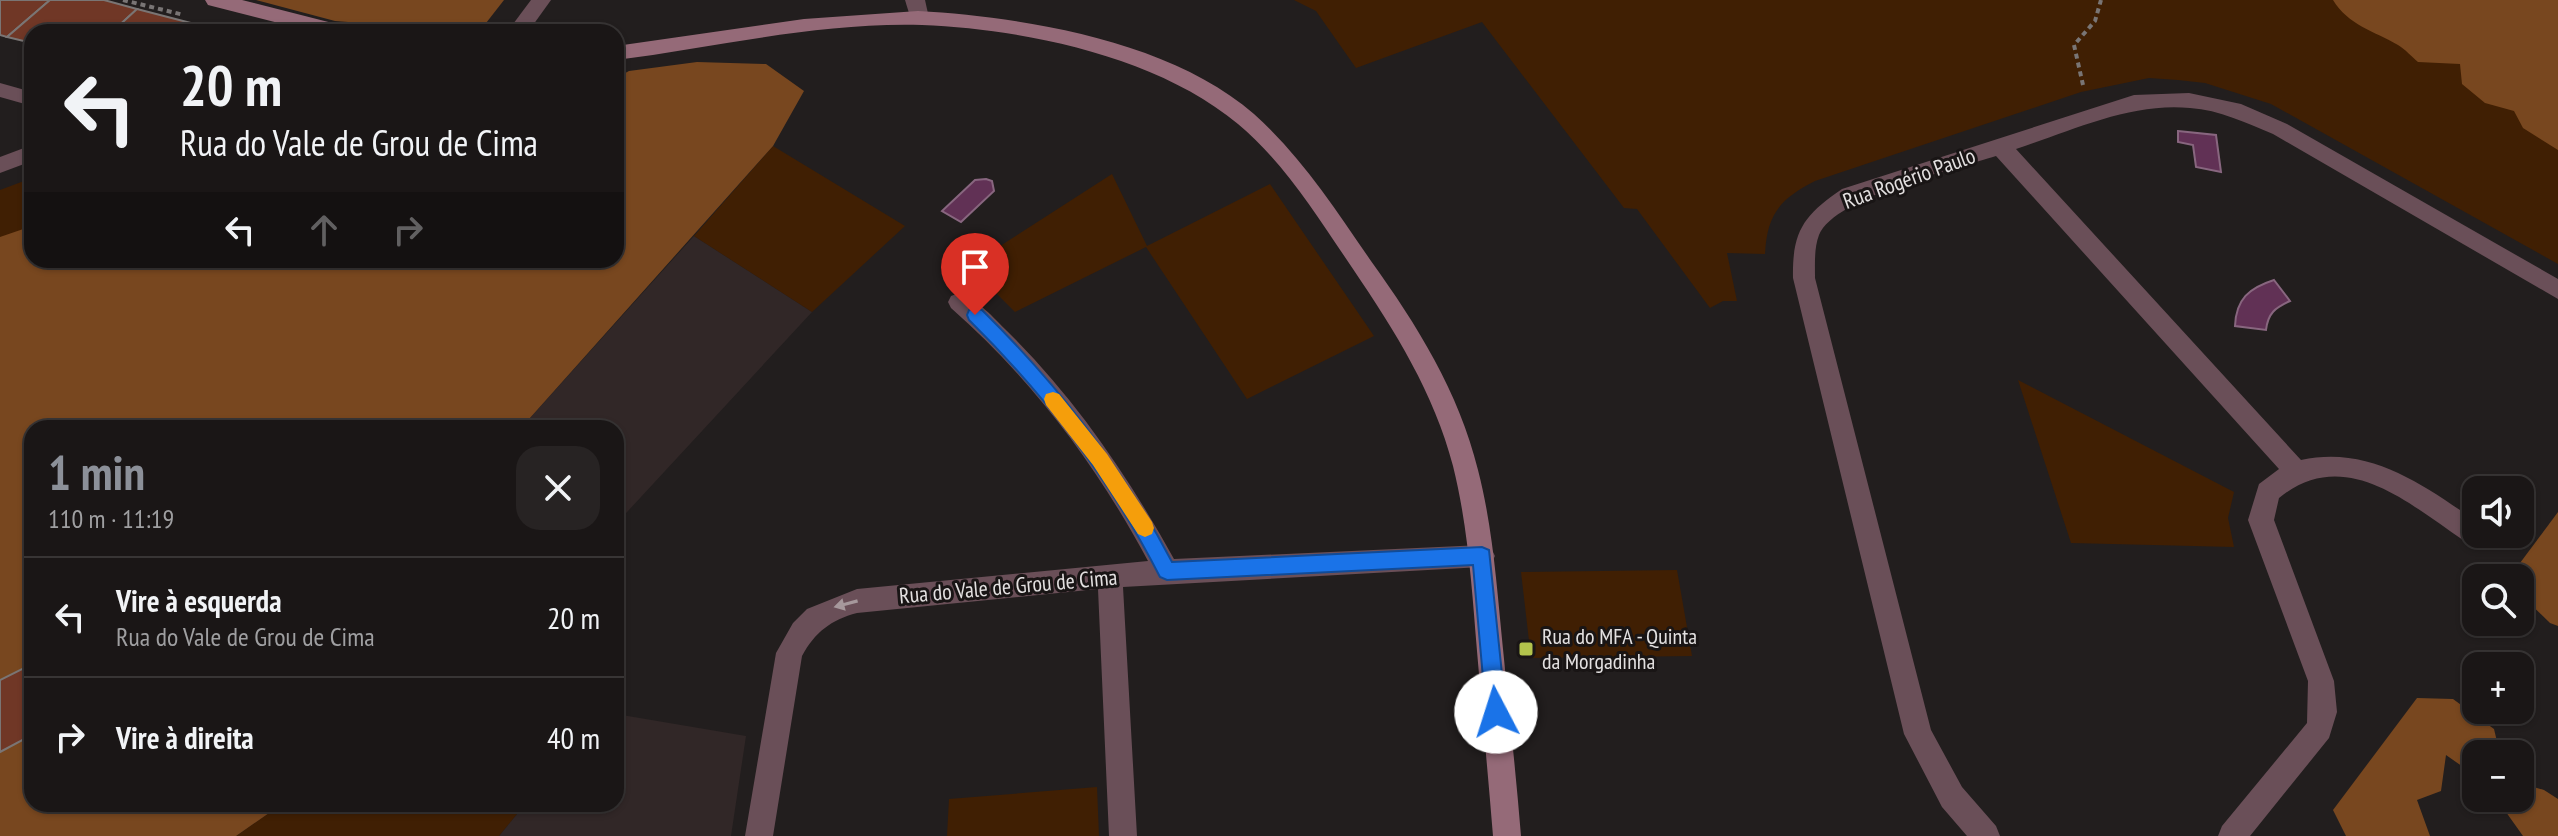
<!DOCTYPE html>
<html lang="pt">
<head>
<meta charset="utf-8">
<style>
  body { margin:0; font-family:"PT Sans Narrow",sans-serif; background:#272323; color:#f1f3f6; height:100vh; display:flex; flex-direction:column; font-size:30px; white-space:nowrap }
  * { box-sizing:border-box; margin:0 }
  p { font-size:26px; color:#9f9fa1 }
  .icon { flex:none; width:44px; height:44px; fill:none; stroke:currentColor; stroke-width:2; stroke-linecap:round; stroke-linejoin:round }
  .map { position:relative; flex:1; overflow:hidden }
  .side { position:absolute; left:24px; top:420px; width:600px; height:392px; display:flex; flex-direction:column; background:#1a1616; border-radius:24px; box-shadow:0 2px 6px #0004,0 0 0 2px #383535 }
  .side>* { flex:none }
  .guide { position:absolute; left:24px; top:24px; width:600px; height:244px; border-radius:24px; box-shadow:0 2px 6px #0004,0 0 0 2px #383535; background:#1a1616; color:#f1f3f6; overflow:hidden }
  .fabs { position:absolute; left:2462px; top:476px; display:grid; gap:16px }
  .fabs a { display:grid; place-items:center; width:72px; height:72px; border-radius:16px; background:#1a1616; box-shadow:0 2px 6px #0004,0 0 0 2px #383535; font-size:40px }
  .pin { position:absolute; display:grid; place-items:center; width:68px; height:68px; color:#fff; margin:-82px -34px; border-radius:50% 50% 50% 0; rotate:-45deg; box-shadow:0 0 8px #0007 }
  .pin .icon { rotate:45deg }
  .me { position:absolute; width:88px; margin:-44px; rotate:355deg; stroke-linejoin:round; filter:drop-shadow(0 0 6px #0008) }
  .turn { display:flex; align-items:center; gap:28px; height:168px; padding:0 24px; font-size:36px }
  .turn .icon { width:104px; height:104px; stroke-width:2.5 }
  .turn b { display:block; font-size:56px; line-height:68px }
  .lanes { display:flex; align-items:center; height:76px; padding:0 24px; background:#0003; justify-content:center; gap:40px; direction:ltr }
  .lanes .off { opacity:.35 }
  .round { display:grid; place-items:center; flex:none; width:84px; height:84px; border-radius:24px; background:#272323 }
  .overview { display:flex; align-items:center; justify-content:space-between; height:136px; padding:0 24px }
  h1 { font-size:48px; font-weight:700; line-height:60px; color:#8c9099 }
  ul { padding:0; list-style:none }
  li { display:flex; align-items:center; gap:24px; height:120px; padding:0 24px; border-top:2px solid #383535 }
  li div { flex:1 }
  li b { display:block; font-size:30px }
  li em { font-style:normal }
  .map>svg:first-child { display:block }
  .built { fill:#312727 }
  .green { fill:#401f03 }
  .forest { fill:#78471f }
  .water { fill:#613155; stroke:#88667f; stroke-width:2 }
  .building { fill:#703726; stroke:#7a7574; stroke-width:2 }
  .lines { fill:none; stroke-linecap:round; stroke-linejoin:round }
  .path { stroke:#797575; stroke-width:4; stroke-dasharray:5 4; stroke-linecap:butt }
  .street { fill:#6a4f58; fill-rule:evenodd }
  .secondary { fill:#956a78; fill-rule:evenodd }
  .oneway { fill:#a6989c }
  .route { fill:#1a73e8; stroke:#114b97; stroke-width:2 }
  .slow { fill:#f59e0b }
  .poi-dot { fill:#b2c34c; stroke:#191515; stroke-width:3 }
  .labels { text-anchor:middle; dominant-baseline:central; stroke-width:6; stroke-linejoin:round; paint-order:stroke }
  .street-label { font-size:22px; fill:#e3e0e0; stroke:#191515 }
  .poi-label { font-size:22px; fill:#e3e0e0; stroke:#191515; text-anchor:start }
</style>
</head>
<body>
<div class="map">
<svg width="2558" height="836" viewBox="0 0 2558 836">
  <rect width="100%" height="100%" fill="#221e1e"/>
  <g class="built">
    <path d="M694,236L812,312L616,524V428H521Z"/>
    <path d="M616,714L746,736L731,836H499L525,804H616Z"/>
  </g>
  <g class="green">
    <path d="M1294,0H2558V264L2271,104L2205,83L2178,80L2149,78L2081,92L1815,181C1780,199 1767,214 1765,254L1727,253L1737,301H1723L1710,308L1637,209L1624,208L1482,22L1356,68L1316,11Z"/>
    <path d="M773,146L905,226L812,312L694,236Z"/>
    <path d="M1112,174L1147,246L1270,184L1374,336L1247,399L1146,247L1015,312L969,266Z"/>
    <path d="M32,178V229L0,242V190Z"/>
    <path d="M2018,380L2234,492L2228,518L2234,547L2071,543Z"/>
    <path d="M1677,570L1692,656L1531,658L1521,572Z"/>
    <path d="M1097,787L1099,836H947L949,799Z"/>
    <path d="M282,804H525L499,836H236Z"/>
  </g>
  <g class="forest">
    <path d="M256,0H504L479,32L335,21Z"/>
    <path d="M2333,0H2558V150L2523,128L2514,111L2485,103L2462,84L2460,64L2418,62C2412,57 2405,49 2398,45C2374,31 2348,25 2333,0Z"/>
    <path d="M697,62L766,64L804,91L773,146L521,428H32V804H282L236,836H0V237L32,226V260H616V78L629,71Z"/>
    <path d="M2558,512V626L2550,623L2520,594V563Z"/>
    <path d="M2417,698L2453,699L2494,729L2500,754H2476V776L2446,755L2441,791L2417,800L2430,836H2346L2333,810Z"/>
    <path d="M2520,783L2544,790L2558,799V836H2523L2496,798H2520Z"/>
  </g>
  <g class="water">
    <path d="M2178,131L2216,135L2221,172L2196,167L2193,145L2178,142Z"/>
    <path d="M986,179L992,181L994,191L961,222L942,211L975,180Z"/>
    <path d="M2274,280L2290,301C2275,308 2268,313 2266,330L2235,326C2236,299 2249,288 2274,280Z"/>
  </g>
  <g class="building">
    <path d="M0,0H50L7,37L0,35Z"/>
    <path d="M50,0H104L137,9L112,32H32V43L7,37Z"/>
    <path d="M137,9L210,28L205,32H112Z"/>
    <path d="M32,664V735L0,752V680Z"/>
  </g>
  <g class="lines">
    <g class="path">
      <path d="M123,0L184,15"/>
      <path d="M374,28L409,32"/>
      <path d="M2083,85L2074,45L2095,21L2101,0"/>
    </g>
    <g class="street">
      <path d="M531,0H551L528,32H507Z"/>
      <path d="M905,0H925L929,18L926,23H912Z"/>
      <path d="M0,83L32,92V106L0,97Z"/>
      <path d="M2189,93L2241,104L2287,124L2558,279V299L2273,134C2246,123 2220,110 2190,108C2131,102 2071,131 2016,149L2301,460C2369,445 2422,484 2476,521V534H2484L2481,540L2472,543L2463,540C2407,502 2344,445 2279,498L2274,520L2334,681L2337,712L2329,738L2250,836H2218L2222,826L2307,723L2308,681L2248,520L2259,484L2279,469L1996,156C1956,169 1836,196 1819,235C1814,248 1815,264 1815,278L1931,730L1962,787L1996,826L2000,836H1967L1942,807L1904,734L1793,278C1792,231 1804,215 1842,189L2134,95Z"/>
      <path d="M32,145V161L0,173V157Z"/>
      <path d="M959,293C977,299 994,318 1007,331C1075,398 1128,476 1174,559L1482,545L1491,548L1495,556L1491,564L1482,567L1123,587L1137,836H1109L1098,589L857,613C831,620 815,632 802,656L773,836H745L776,653L793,623L807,609L857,589L1148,561C1097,466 1033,380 951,308L948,302L951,296Z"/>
    </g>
    <g class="secondary">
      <path d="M205,0H242L348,27L351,32H314L208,5Z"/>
      <path d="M918,11C1025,17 1171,41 1254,114C1301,156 1336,210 1371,261C1417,325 1459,392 1478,470C1493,528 1497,589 1503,649C1509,711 1516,774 1521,836H1493C1488,774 1482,712 1477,651C1472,589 1468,526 1453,466C1434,393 1395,331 1353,269C1319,219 1285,163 1238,124C1157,56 1024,29 922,25C819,22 717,47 616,60V46L804,19Z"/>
    </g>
  </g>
  <defs><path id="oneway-solid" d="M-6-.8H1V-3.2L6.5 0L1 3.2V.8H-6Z" transform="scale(2)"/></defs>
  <use class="oneway" href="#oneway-solid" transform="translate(846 604) rotate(165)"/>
  <path class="route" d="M975,308L982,310C1057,384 1123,468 1172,562L1482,547L1489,550L1506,712L1503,719L1496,722L1489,719L1486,712L1473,565L1167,580L1160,577C1111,481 1046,396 969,320L967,315L969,310Z"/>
  <path class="slow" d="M1053,392L1059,394L1107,454L1152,522L1154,528L1152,534L1145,537L1138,534L1093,465L1046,405L1044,399L1046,394Z"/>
  <rect class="poi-dot" x="1518" y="641" width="16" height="16" rx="4"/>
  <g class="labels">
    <g class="street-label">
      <text transform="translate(1909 178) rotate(-20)">Rua Rogério Paulo</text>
      <text transform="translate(1008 586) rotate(-5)">Rua do Vale de Grou de Cima</text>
    </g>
    <g class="poi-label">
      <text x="1542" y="636">Rua do MFA - Quinta<tspan x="1542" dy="25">da Morgadinha</tspan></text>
    </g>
  </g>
</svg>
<div class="fabs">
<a><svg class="icon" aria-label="sound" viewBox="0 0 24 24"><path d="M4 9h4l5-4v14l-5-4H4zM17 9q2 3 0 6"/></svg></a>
<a><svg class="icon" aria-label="search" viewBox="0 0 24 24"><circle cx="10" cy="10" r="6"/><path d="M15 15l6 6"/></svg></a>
<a>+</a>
<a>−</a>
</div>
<div class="pin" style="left:975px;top:315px;background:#d93025"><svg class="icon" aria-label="arrive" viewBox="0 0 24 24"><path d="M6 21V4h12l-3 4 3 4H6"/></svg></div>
<svg class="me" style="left:1496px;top:712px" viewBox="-20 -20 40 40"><circle r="19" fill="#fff"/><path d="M0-13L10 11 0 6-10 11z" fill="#1a73e8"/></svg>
<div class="guide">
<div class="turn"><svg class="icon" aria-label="left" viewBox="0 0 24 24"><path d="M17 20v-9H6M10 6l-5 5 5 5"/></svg><div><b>20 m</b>Rua do Vale de Grou de Cima</div></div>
<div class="lanes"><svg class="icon" aria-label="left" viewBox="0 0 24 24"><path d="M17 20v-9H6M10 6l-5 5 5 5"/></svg><svg class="icon off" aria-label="ahead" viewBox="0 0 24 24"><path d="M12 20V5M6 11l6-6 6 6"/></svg><svg class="icon off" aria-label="right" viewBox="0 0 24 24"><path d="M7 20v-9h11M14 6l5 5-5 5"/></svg></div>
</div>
<section class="side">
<div class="overview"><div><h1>1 min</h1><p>110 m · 11:19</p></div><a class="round"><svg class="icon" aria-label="close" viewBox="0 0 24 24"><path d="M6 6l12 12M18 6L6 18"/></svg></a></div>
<ul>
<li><svg class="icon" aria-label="left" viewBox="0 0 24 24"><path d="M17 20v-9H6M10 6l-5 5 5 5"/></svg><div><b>Vire à esquerda</b><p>Rua do Vale de Grou de Cima</p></div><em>20 m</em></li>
<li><svg class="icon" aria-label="right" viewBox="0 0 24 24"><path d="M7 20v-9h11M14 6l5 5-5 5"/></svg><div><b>Vire à direita</b></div><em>40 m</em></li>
</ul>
</section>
</div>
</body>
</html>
